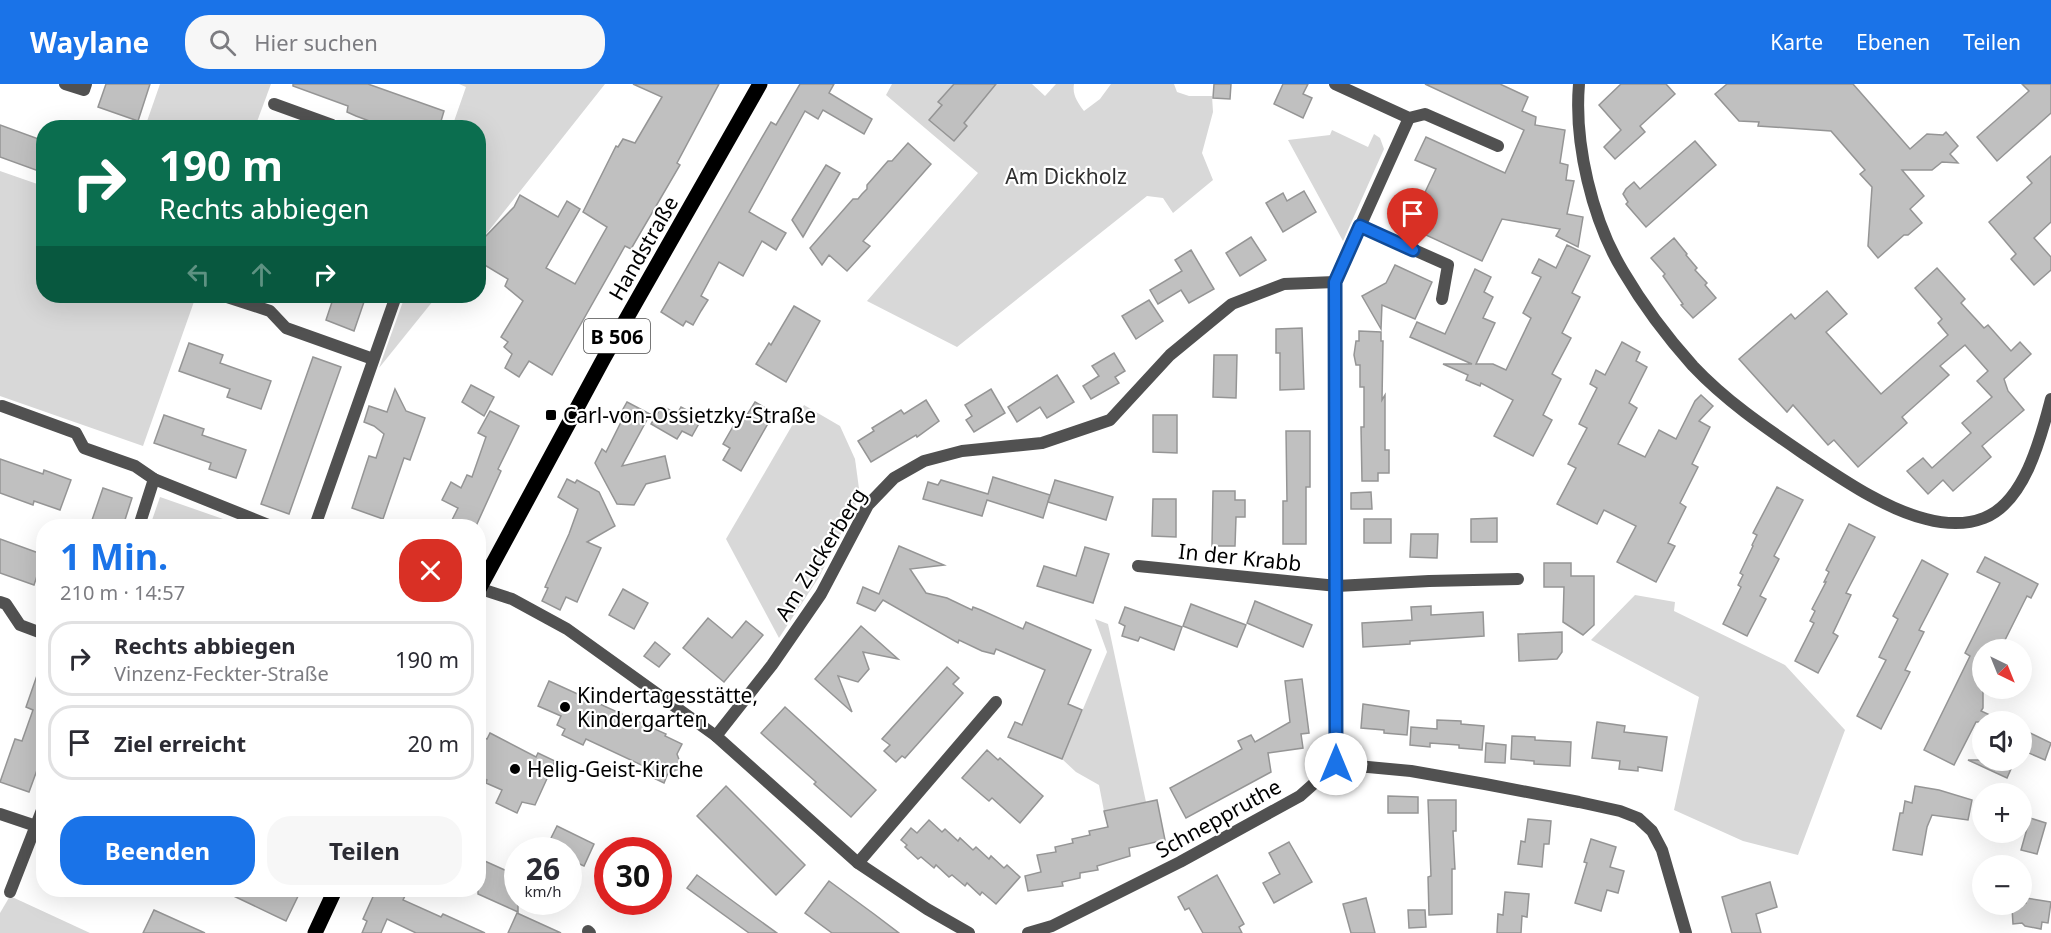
<!DOCTYPE html>
<html lang="de">
<head>
<meta charset="utf-8">
<style>
  body { margin:0; font-family:"Noto Sans",sans-serif; background:#f7f7f7; color:#2b2b33; height:100vh; display:flex; flex-direction:column; font-size:22px; white-space:nowrap }
  * { box-sizing:border-box; margin:0 }
  p { font-size:20px; color:#7c7c81 }
  .icon { flex:none; width:33px; height:33px; fill:none; stroke:currentColor; stroke-width:2; stroke-linecap:round; stroke-linejoin:round }
  .map { position:relative; flex:1; overflow:hidden }
  .details { position:absolute; left:36px; top:435px; width:450px; height:378px; display:flex; flex-direction:column; background:#fff; border-radius:24px; box-shadow:0 6px 24px #0002 }
  .details>* { flex:none }
  .top-card { position:absolute; left:36px; top:36px; width:450px; height:183px; border-radius:24px; box-shadow:0 6px 24px #0002; background:#0b6e4f; color:#fff; overflow:hidden }
  .needle { width:39px; rotate:137deg }
  .tools { position:absolute; left:1972px; top:555px; display:grid; gap:12px }
  .tools a { display:grid; place-items:center; width:60px; height:60px; border-radius:50%; background:#fff; box-shadow:0 6px 24px #0002; font-size:30px }
  .speed { position:absolute; left:504px; top:753px; display:flex; gap:12px; font-size:30px; font-weight:700; text-align:center }
  .speed>* { display:grid; place-content:center; width:78px; height:78px; border-radius:50%; background:#fff; box-shadow:0 6px 24px #0002; line-height:1 }
  .speed small { font-size:15px; font-weight:400 }
  .speed .limit { border:9px solid #d22; background:#fff; color:#111 }
  .pin { position:absolute; display:grid; place-items:center; width:51px; height:51px; color:#fff; margin:-62px -26px; border-radius:50% 50% 50% 0; rotate:-45deg; box-shadow:0 0 6px #0007 }
  .pin .icon { rotate:45deg }
  .me { position:absolute; width:66px; margin:-33px; rotate:0deg; stroke-linejoin:round; filter:drop-shadow(0 0 4px #0008) }
  .turn { display:flex; align-items:center; gap:21px; height:126px; padding:0 24px; font-size:27px }
  .turn .icon { width:78px; height:78px; stroke-width:2.5 }
  .turn b { display:block; font-size:42px; line-height:51px }
  .lanes { display:flex; align-items:center; height:57px; padding:0 24px; background:#0003; justify-content:center; gap:30px; direction:ltr }
  .lanes .off { opacity:.35 }
  .round { display:grid; place-items:center; flex:none; width:63px; height:63px; border-radius:24px; background:#f7f7f7 }
  .overview { display:flex; align-items:center; justify-content:space-between; height:102px; padding:0 24px }
  h1 { font-size:36px; font-weight:700; line-height:45px; color:#1a73e8 }
  .action { display:flex; gap:12px; margin-top:auto; padding:12px 24px }
  .action a { flex:1; height:69px; border-radius:24px; background:#1a73e8; color:#fff; font-size:24px; font-weight:700; line-height:69px; text-align:center }
  .action a+a { background:#f7f7f7; color:#2b2b33 }
  ul { padding:0; list-style:none }
  li { display:flex; align-items:center; gap:18px; height:75px; margin:0 12px 9px; padding:0 12px; border:3px solid #e1e1e2; border-radius:24px }
  li div { flex:1 }
  li b { display:block; font-size:22px }
  li em { font-style:normal }
  header { display:flex; align-items:center; gap:36px; box-sizing:border-box; height:84px; padding:0 30px; background:#1a73e8; color:#fff }
  header strong { font-size:28px }
  nav { display:flex; gap:33px; margin-inline-start:auto; font-size:21px }
  .search { width:420px; height:54px; background:#f7f7f7; display:flex; align-items:center; gap:15px; box-sizing:border-box; padding:0 21px; border-radius:24px; color:#7c7c81; font-size:22px }
  .map>svg:first-child { display:block }
  .green { fill:#d8d8d8 }
  .building { fill:#c0c0c0; stroke:#959595; stroke-width:1.5 }
  .lines { fill:none; stroke-linecap:round; stroke-linejoin:round }
  .minor { stroke:#515151; stroke-width:12 }
  .primary { stroke:#000; stroke-width:15 }
  .route-casing { stroke:#114b97; stroke-width:15 }
  .route { stroke:#1a73e8; stroke-width:10 }
  .poi-dot { fill:#000; stroke:#fff; stroke-width:2 }
  .labels { text-anchor:middle; dominant-baseline:central; stroke-width:4.5; stroke-linejoin:round; paint-order:stroke }
  .shield { fill:#fff; stroke:#4c4c4c; stroke-width:1.5 }
  .shield-label { font-size:20px; font-weight:bold; fill:#000 }
  .park-label { font-size:21px; fill:#2f2f2f; stroke:#fff }
  .street-label { font-size:21px; fill:#000; stroke:#fff }
  .poi-label { font-size:21px; fill:#000; stroke:#fff; text-anchor:start }
</style>
</head>
<body>
<header>
<strong>Waylane</strong>
<div class="search"><svg class="icon" aria-label="search" viewBox="0 0 24 24"><circle cx="10" cy="10" r="6"/><path d="M15 15l6 6"/></svg>Hier suchen</div>
<nav><a>Karte</a><a>Ebenen</a><a>Teilen</a></nav>
</header>
<div class="map">
<svg width="2051" height="849" viewBox="0 0 2051 849">
  <rect width="100%" height="100%" fill="#fff"/>
  <g class="green">
    <path d="M160,0H271L255,43H145Z"/>
    <path d="M459,0H605L479,159L478,44L452,43L466,3Z"/>
    <path d="M892,0H1032L1045,12L1056,0H1074C1072,11 1078,19 1084,27L1100,15L1111,0H1174L1177,8L1189,12H1212L1213,28L1202,69L1213,96L1173,129L1163,114L1147,112L957,263L867,217L978,89L886,11Z"/>
    <path d="M1332,46L1368,63L1374,50L1380,54L1384,65L1343,157L1288,56L1330,51Z"/>
    <path d="M0,87L43,102L44,212H196L143,362L0,312Z"/>
    <path d="M405,212H437L379,284Z"/>
    <path d="M804,321L840,342L855,375L860,412L819,493L779,554L726,455Z"/>
    <path d="M160,413L243,442H150Z"/>
    <path d="M1635,511L1675,518L1674,527L1785,581L1845,646L1798,771L1743,757L1674,726L1699,613L1591,556Z"/>
    <path d="M1095,535L1108,540L1146,718L1104,727L1099,701L1076,688L1062,675L1107,568Z"/>
    <path d="M10,812L90,849H0V829Z"/>
  </g>
  <g class="building">
    <path d="M106,0H150L138,37L98,23Z"/>
    <path d="M293,0H368L444,27L439,44H388L356,32L347,28L348,22L293,2Z"/>
    <path d="M633,0H719L677,79L680,81L631,165L625,162L552,291L529,277L519,293L505,284L512,270L504,263L508,258L501,253L523,217L505,202L508,195L478,177V164L483,155L514,123L520,111L558,133L567,117L580,125L546,184L575,200L607,143L583,128L616,62L618,63L623,55L635,59L662,13Z"/>
    <path d="M800,0H834L829,9L872,35L864,50L823,26L818,35L805,27L749,128L786,149L776,166L762,157L743,192L719,178L701,212L708,216L701,227L693,241L686,237L683,242L661,228L771,38L776,41Z"/>
    <path d="M954,0H996L964,39L967,42L954,57L929,36L942,21L938,18Z"/>
    <path d="M1214,0H1231L1230,15L1213,14Z"/>
    <path d="M1283,0H1308L1303,10L1312,14L1303,34L1274,20Z"/>
    <path d="M1425,0H1500L1528,13L1522,27L1536,33L1535,41L1565,46L1560,79L1568,81L1566,96L1574,97L1567,130L1583,133L1578,163L1556,152L1560,145L1502,135L1482,177L1400,139L1410,117L1419,121L1436,85L1415,76L1426,53L1505,89L1524,46Z"/>
    <path d="M1621,0H1666L1675,10L1640,42L1645,48L1615,75L1604,63L1621,46L1599,21Z"/>
    <path d="M1727,0H1853L1910,65L1927,50L1943,51L1946,48L1958,62L1950,70L1958,79L1942,78L1932,86H1902L1924,112L1910,125L1922,139L1908,151H1904L1878,174L1868,162L1872,103L1860,90L1865,86L1831,47L1758,42L1759,38L1739,37L1715,10Z"/>
    <path d="M2022,0H2051V29L1997,77L1977,53L2029,7Z"/>
    <path d="M0,41L44,57V89L0,73Z"/>
    <path d="M1695,57L1716,81L1646,143L1626,120L1628,118L1623,110L1626,105L1634,98L1640,105Z"/>
    <path d="M908,59L931,80L863,157L870,162L847,187L829,171L822,181L810,164L853,115H858L862,110L867,105V101L888,77H892Z"/>
    <path d="M2051,72V138L2034,154L2051,173V186L2034,201L2011,175L2016,170L1989,138L2032,99L2027,93Z"/>
    <path d="M826,81L840,89L803,153L792,136Z"/>
    <path d="M1304,107L1316,128L1283,148L1266,119L1283,109L1287,117Z"/>
    <path d="M1251,153L1266,176L1240,192L1226,169Z"/>
    <path d="M1674,154L1687,170L1686,171L1697,184L1695,186L1707,199L1705,201L1716,214L1693,234L1681,221L1683,220L1663,192L1665,190L1651,174Z"/>
    <path d="M1567,161L1590,172L1572,209L1580,213L1562,249L1571,254L1552,290L1561,295L1543,331L1552,336L1533,372L1494,352L1513,316L1481,299L1480,302L1466,296L1468,291L1443,280H1472L1410,253L1417,238L1445,250L1475,185L1491,193L1484,208L1493,213L1483,234L1495,239L1476,280H1493L1506,286L1531,234L1523,229L1541,193L1532,189L1539,175L1556,184Z"/>
    <path d="M1191,166L1214,205L1189,219L1181,206L1158,220L1150,206L1182,187L1175,176Z"/>
    <path d="M1395,181L1432,198L1415,235L1382,221L1381,245L1362,212L1386,199Z"/>
    <path d="M1937,184L1965,215L1961,219L1984,244L1988,241L2011,267L2020,258L2031,270L2004,295L2008,307L2024,326L1982,362L1991,373L1953,407L1943,396L1928,410L1907,387L1923,374L1932,384L1971,349L1962,339L1992,313L1977,297L1988,287L1965,261L1940,282L1949,291L1902,333L1907,339L1858,383L1834,356L1828,361L1793,321L1787,328L1739,275L1791,230L1795,235L1827,207L1847,230L1826,248L1881,310L1948,251L1938,239L1942,235L1915,204Z"/>
    <path d="M334,212H366L354,247L326,236Z"/>
    <path d="M1149,216L1163,237L1136,255L1122,232Z"/>
    <path d="M794,222L820,237L786,298L756,280L769,259L771,261Z"/>
    <path d="M1302,244L1304,305L1280,306V269H1276V245Z"/>
    <path d="M1359,247L1381,248V257H1383L1382,316L1385,311V366H1389V389H1378V397H1362L1361,343H1364V303H1360V281H1356L1354,271L1356,257H1359Z"/>
    <path d="M1622,258L1640,268L1636,277L1647,283L1629,319L1637,324L1618,360L1645,373L1659,346L1676,355L1695,317L1701,311L1713,322L1699,337L1710,343L1692,380L1698,383L1680,419L1686,423L1668,459L1675,462L1656,498L1617,478L1636,442L1604,426L1597,440L1557,420L1576,384L1568,380L1587,344L1579,340L1597,304L1590,300L1596,286L1605,291Z"/>
    <path d="M189,259L223,271L220,279L271,297L261,325L227,313L230,305L179,287Z"/>
    <path d="M1114,269L1125,287L1115,293L1119,299L1091,315L1083,302L1099,292L1092,282Z"/>
    <path d="M1214,271H1237L1236,314L1213,313Z"/>
    <path d="M313,273L341,283L289,430L261,420Z"/>
    <path d="M1057,291L1074,318L1047,334L1040,323L1017,338L1008,323Z"/>
    <path d="M471,301L494,313L484,332L462,318Z"/>
    <path d="M395,305L406,327L425,334L410,376L404,374L383,435L352,424L369,372L376,374L384,350L374,342L364,338L369,322L387,328Z"/>
    <path d="M991,305L1005,329L974,348L966,336L972,332L965,321Z"/>
    <path d="M926,316L939,337L917,353L916,351L871,378L858,357L874,347L872,344L901,326L904,330Z"/>
    <path d="M627,318L650,330L622,382L665,372L670,394L646,400L634,421L617,420L595,379L602,365L606,368L622,336L618,334Z"/>
    <path d="M755,318L774,329L741,387L723,376L730,364L723,360L735,339L740,342Z"/>
    <path d="M662,322L677,330L681,323L702,334L692,352L682,347L677,355L651,340Z"/>
    <path d="M490,327L519,342L498,385L501,387L476,442H449L458,424L442,416L451,398L461,404L467,391L472,393L486,353L478,349Z"/>
    <path d="M164,331L204,345L202,351L246,366L236,394L209,385L211,379L154,359Z"/>
    <path d="M1153,331H1177V369L1153,368Z"/>
    <path d="M1286,347H1310V403H1306V460H1283V417H1287Z"/>
    <path d="M0,375L43,390L44,386L71,396L60,426L34,417L33,421L0,409Z"/>
    <path d="M993,393L1050,411L1043,434L987,416L982,432L923,415L928,398L938,401L941,396L988,410Z"/>
    <path d="M567,395L575,399L577,396L599,408L615,442L587,458L601,464L577,518L566,513L560,526L542,517L548,504L545,503L569,450L578,425L558,413Z"/>
    <path d="M1055,396L1113,413L1106,436L1048,418Z"/>
    <path d="M1777,403L1803,416L1774,472L1779,475L1760,512L1766,515L1747,552L1723,540L1741,503L1738,501L1743,491L1740,489L1753,462L1752,461L1757,451L1753,449Z"/>
    <path d="M103,404L132,414L123,442H90Z"/>
    <path d="M1213,407H1235V416H1245V433H1236L1235,462H1212Z"/>
    <path d="M1371,408L1372,425H1351V409Z"/>
    <path d="M1153,415H1176V453L1152,452Z"/>
    <path d="M1497,434V458H1471V435Z"/>
    <rect x="1364" y="435" width="27" height="24"/>
    <path d="M1849,440L1875,453L1846,509L1851,511L1833,549L1838,552L1818,589L1795,577L1814,539L1810,537L1815,527L1812,525L1826,498H1824L1829,488L1826,486Z"/>
    <path d="M1411,450H1438L1437,474L1410,473Z"/>
    <path d="M0,455L44,471L34,501L0,489Z"/>
    <path d="M899,462L944,481L910,485L926,509L947,514L972,526L973,523L981,526L1023,545L1026,538L1091,566L1068,620L1082,626L1062,675L1008,653L1015,638L1022,641L1045,586L996,565L994,570L982,567L959,556L958,559L883,516L875,527L857,519L863,503L879,510Z"/>
    <path d="M1085,463L1109,470L1093,519L1037,502L1044,482L1076,492Z"/>
    <path d="M1985,473L2038,500L2031,514L2027,512L2000,566H1983V624L1981,627L2005,638H1976L1954,681L1924,666L1970,572L1965,569L2000,499L1977,488Z"/>
    <path d="M1922,476L1948,490L1919,546L1924,548L1905,586L1910,588L1881,645L1857,632L1886,576L1879,573L1898,535L1893,532Z"/>
    <path d="M1544,479H1571V492H1594V541L1583,551L1563,538L1564,503H1544Z"/>
    <path d="M623,505L648,519L634,545L609,531Z"/>
    <path d="M1255,517L1312,541L1303,563L1247,539Z"/>
    <path d="M1191,520L1246,541L1237,563L1183,542Z"/>
    <path d="M1431,522V531L1483,528L1484,552L1410,557V560L1363,563L1362,539L1412,536L1411,523Z"/>
    <path d="M1125,523L1182,543L1174,566L1140,553L1138,557L1122,552L1125,542L1119,539Z"/>
    <path d="M708,534L732,554L746,537L763,551L724,598L683,564Z"/>
    <path d="M861,542L898,575L863,568L869,585L858,598L838,592L852,628L815,595Z"/>
    <path d="M1562,548V568L1557,575L1519,577L1518,550Z"/>
    <path d="M655,558L670,570L659,583L644,572Z"/>
    <path d="M41,580H44V649L39,663L44,665V667L29,708L0,698L15,655L22,657L33,626L26,623Z"/>
    <path d="M947,583L959,594L953,600L963,609L905,674L902,672L896,678L884,667L890,661L882,655Z"/>
    <path d="M1302,595L1309,649L1301,650L1303,664L1268,669L1271,688L1186,734L1170,704L1242,665L1238,657L1251,651L1255,658L1290,638L1285,597Z"/>
    <path d="M549,597L666,650L665,652L682,660L677,670L682,684L668,689L664,699L647,691L650,685L586,655L583,661L562,651L565,645L557,641L561,632L538,622Z"/>
    <path d="M1363,620L1409,627L1407,651L1384,649V646L1361,644Z"/>
    <path d="M785,623L876,706L851,733L814,700L816,698L761,649Z"/>
    <path d="M1437,636L1461,637V640L1484,642L1482,666L1459,664V661L1430,659V663L1410,661L1411,643L1437,645Z"/>
    <path d="M1597,638L1625,642L1624,648L1667,653L1662,687L1638,683V687L1619,685L1620,677L1592,674Z"/>
    <path d="M2022,645L2051,659L2045,676L2022,666Z"/>
    <path d="M490,649L536,673L538,669L555,677L535,721L522,718L517,729L496,719L502,706L486,699L487,696L478,692V651L487,655Z"/>
    <path d="M1512,652L1535,653V656L1571,658L1570,682L1534,680V677L1511,675Z"/>
    <path d="M1486,659L1506,661L1505,679L1485,678Z"/>
    <path d="M987,666L998,676L1000,674L1043,712L1020,739L992,714L989,717L962,694Z"/>
    <path d="M1968,676H2015L2007,694Z"/>
    <path d="M726,702L805,781L776,811L697,732Z"/>
    <path d="M1915,702L1939,706L1972,716L1968,736L1932,731L1927,743L1922,771L1893,766L1900,729H1903L1905,717L1912,719Z"/>
    <path d="M1388,712L1418,713V729H1388Z"/>
    <path d="M1157,716L1165,756L1129,764L1130,772L1097,782L1098,786L1080,789V794L1062,798L1063,802L1028,807L1025,792L1041,788L1037,771L1056,768L1055,763L1073,759L1072,755L1090,751L1089,747L1108,743L1104,727Z"/>
    <path d="M1428,716H1456V747H1453L1455,785H1452V830L1429,831L1428,793L1431,792Z"/>
    <path d="M2030,734L2046,739L2037,770L2021,766Z"/>
    <path d="M1528,735L1551,737L1549,760H1544L1542,783L1518,780L1521,757L1525,758Z"/>
    <path d="M929,736L942,748L945,745L958,757L960,754L973,766L976,763L989,775L991,772L1004,784L1007,781L1020,793L996,820L982,808L980,811L967,799L965,802L952,791L949,793L936,781L934,784L921,773L918,775L905,763L907,761L901,756L911,744L917,749Z"/>
    <path d="M557,742L594,760L584,782L568,775V766H545Z"/>
    <path d="M1591,755L1616,763L1610,783L1624,787L1618,809L1607,806L1601,827L1575,819L1587,779L1584,778Z"/>
    <path d="M1289,758L1312,798L1274,819L1263,799L1280,790L1269,769Z"/>
    <path d="M478,774L518,792V828L478,810Z"/>
    <path d="M697,791L745,826L777,849H749L687,804Z"/>
    <path d="M1217,791L1244,840L1239,843L1242,849H1203L1189,824L1185,826L1178,813Z"/>
    <path d="M829,797L874,830L899,849H832L805,829Z"/>
    <path d="M1770,798L1777,823L1756,830L1761,849H1732L1722,813Z"/>
    <path d="M221,806H301L286,837Z"/>
    <path d="M376,806H408L403,816L441,833L443,830L485,849H416L387,835L381,849H362L367,837L363,835Z"/>
    <path d="M1505,808L1529,810L1527,833L1522,832L1521,849H1497L1498,830L1503,831Z"/>
    <path d="M1366,814L1375,849H1351L1343,820Z"/>
    <path d="M2026,814L2051,818L2048,839L2042,838L2041,845L2025,842L2022,839L2013,840L2012,824L2018,823V820L2026,819Z"/>
    <path d="M154,826L205,849H143Z"/>
    <path d="M1408,826H1425L1426,843L1409,844Z"/>
    <path d="M517,829L561,849H508Z"/>
  </g>
  <g class="lines">
    <g class="minor">
      <path d="M65,0L84,6L86,0"/>
      <path d="M1335,0L1409,34L1425,30L1498,62"/>
      <path d="M1579,0C1574,59 1592,136 1623,187C1643,221 1667,253 1693,282C1727,318 1766,344 1807,372C1842,395 1885,425 1926,435C1945,440 1966,441 1984,434C2025,418 2041,353 2051,315"/>
      <path d="M274,20L332,41L334,44"/>
      <path d="M1360,142L1448,181L1442,215"/>
      <path d="M224,212L270,227L286,244L373,275"/>
      <path d="M2,322L76,349L84,364L135,382L154,395L271,442"/>
      <path d="M139,442L154,395"/>
      <path d="M315,442L396,212"/>
      <path d="M1138,482L1337,502L1429,497L1518,495"/>
      <path d="M478,504L512,515L567,545L716,652L858,779L927,825L969,849"/>
      <path d="M0,518L6,520L20,541L44,550"/>
      <path d="M716,652L772,581L821,510L868,421L894,394L924,377L962,367L1042,359L1110,336L1170,271L1232,220L1284,200L1335,198"/>
      <path d="M1336,680L1335,198L1409,34"/>
      <path d="M0,730L36,742"/>
      <path d="M858,779L996,618"/>
      <path d="M10,808L44,721"/>
      <path d="M588,847L590,849"/>
      <path d="M1028,849L1052,842L1180,778L1300,712L1336,680L1411,687L1485,700L1579,718L1620,727L1638,734L1652,747L1662,766L1686,849"/>
    </g>
    <g class="primary">
      <path d="M478,507L604,274L760,0"/>
      <path d="M315,849L335,806"/>
    </g>
  </g>
  <g class="lines">
    <defs>
      <path id="route" d="M1336,680L1335,198L1360,142L1413,166"/>
    </defs>
    <use href="#route" class="route-casing"/>
    <use href="#route" class="route"/>
  </g>
  <g class="poi-dot">
    <rect x="545" y="325" width="12" height="12" rx="3"/>
    <circle cx="565" cy="623" r="6"/>
    <circle cx="515" cy="685" r="6"/>
  </g>
  <g class="labels">
    <rect class="shield" x="584" y="235" width="66" height="34" rx="4.5"/>
    <g class="shield-label">
      <text x="617" y="252">B 506</text>
    </g>
    <g class="park-label">
      <text x="1066" y="92">Am Dickholz</text>
    </g>
    <g class="street-label">
      <text transform="translate(643 164) rotate(-60)">Handstraße</text>
      <text transform="translate(820 470) rotate(-58)">Am Zuckerberg</text>
      <text transform="translate(1240 473) rotate(6)">In der Krabb</text>
      <text transform="translate(1218 734) rotate(-29)">Schneppruthe</text>
    </g>
    <g class="poi-label">
      <text x="563" y="331">Carl-von-Ossietzky-Straße</text>
      <text x="577" y="611">Kindertagesstätte,<tspan x="577" dy="24">Kindergarten</tspan></text>
      <text x="527" y="685">Helig-Geist-Kirche</text>
    </g>
  </g>
</svg>
<div class="tools">
<a><svg class="needle" viewBox="-14 -14 28 28"><path d="M0-13l5 13h-10z" fill="#e53935"/><path d="M0 13l5-13h-10z" fill="#7c7c81"/></svg></a>
<a><svg class="icon" aria-label="sound" viewBox="0 0 24 24"><path d="M4 9h4l5-4v14l-5-4H4zM17 9q2 3 0 6"/></svg></a>
<a>+</a>
<a>−</a>
</div>
<div class="speed"><div>26<small>km/h</small></div><div class="limit">30</div></div>
<div class="pin" style="left:1413px;top:166px;background:#d93025"><svg class="icon" aria-label="arrive" viewBox="0 0 24 24"><path d="M6 21V4h12l-3 4 3 4H6"/></svg></div>
<svg class="me" style="left:1336px;top:680px" viewBox="-20 -20 40 40"><circle r="19" fill="#fff"/><path d="M0-13L10 11 0 6-10 11z" fill="#1a73e8"/></svg>
<div class="top-card">
<div class="turn"><svg class="icon" aria-label="right" viewBox="0 0 24 24"><path d="M7 20v-9h11M14 6l5 5-5 5"/></svg><div><b>190 m</b>Rechts abbiegen</div></div>
<div class="lanes"><svg class="icon off" aria-label="left" viewBox="0 0 24 24"><path d="M17 20v-9H6M10 6l-5 5 5 5"/></svg><svg class="icon off" aria-label="ahead" viewBox="0 0 24 24"><path d="M12 20V5M6 11l6-6 6 6"/></svg><svg class="icon" aria-label="right" viewBox="0 0 24 24"><path d="M7 20v-9h11M14 6l5 5-5 5"/></svg></div>
</div>
<section class="details">
<div class="overview"><div><h1>1 Min.</h1><p>210 m · 14:57</p></div><a class="round" style="background:#d93025;color:#fff"><svg class="icon" aria-label="close" viewBox="0 0 24 24"><path d="M6 6l12 12M18 6L6 18"/></svg></a></div>
<ul>
<li><svg class="icon" aria-label="right" viewBox="0 0 24 24"><path d="M7 20v-9h11M14 6l5 5-5 5"/></svg><div><b>Rechts abbiegen</b><p>Vinzenz-Feckter-Straße</p></div><em>190 m</em></li>
<li><svg class="icon" aria-label="arrive" viewBox="0 0 24 24"><path d="M6 21V4h12l-3 4 3 4H6"/></svg><div><b>Ziel erreicht</b></div><em>20 m</em></li>
</ul>
<div class="action"><a>Beenden</a><a>Teilen</a></div>
</section>
</div>
</body>
</html>
